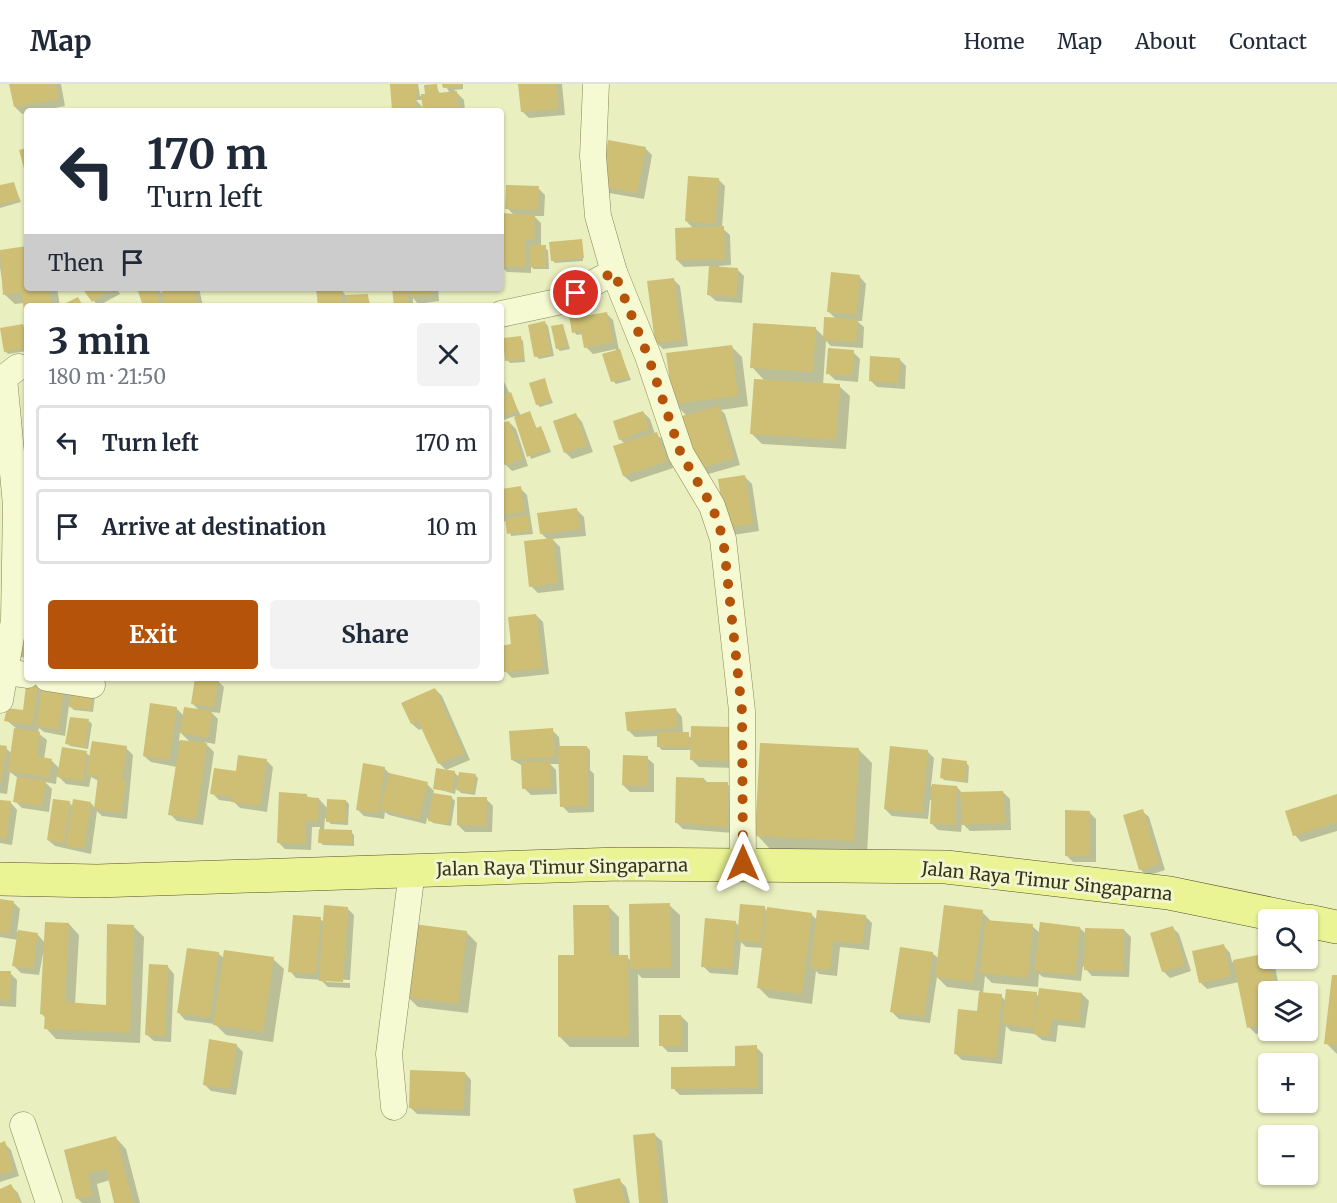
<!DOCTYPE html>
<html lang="en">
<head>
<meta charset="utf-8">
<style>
  body { margin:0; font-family:Merriweather,serif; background:#f2f2f3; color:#1f2937; height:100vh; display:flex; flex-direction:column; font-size:22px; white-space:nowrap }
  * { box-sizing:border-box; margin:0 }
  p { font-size:20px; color:#747a83 }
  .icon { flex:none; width:33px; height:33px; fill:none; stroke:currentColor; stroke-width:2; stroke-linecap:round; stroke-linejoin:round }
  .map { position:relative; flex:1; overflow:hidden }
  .side { position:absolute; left:24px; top:219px; width:480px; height:378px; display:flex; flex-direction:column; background:#fff; border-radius:6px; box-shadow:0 2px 4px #0004 }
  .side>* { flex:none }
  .guide { position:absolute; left:24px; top:24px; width:480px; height:183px; border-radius:6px; box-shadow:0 2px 4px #0004; background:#fff; color:#1f2937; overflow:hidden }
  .fabs { position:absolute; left:1258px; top:825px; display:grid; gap:12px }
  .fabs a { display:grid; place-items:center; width:60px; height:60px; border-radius:6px; background:#fff; box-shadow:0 2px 4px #0004; font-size:30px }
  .pin { position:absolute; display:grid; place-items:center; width:51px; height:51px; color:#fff; margin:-26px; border:3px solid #fff; border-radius:50%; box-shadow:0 2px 6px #0007 }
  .me { position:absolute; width:66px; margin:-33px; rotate:0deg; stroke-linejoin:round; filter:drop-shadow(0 0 4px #0008) }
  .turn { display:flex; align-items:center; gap:21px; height:126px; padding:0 24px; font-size:27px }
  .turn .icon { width:78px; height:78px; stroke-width:2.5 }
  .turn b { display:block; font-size:42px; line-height:51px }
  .then { display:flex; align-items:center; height:57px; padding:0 24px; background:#0003; gap:12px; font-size:22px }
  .round { display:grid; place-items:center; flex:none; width:63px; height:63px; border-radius:6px; background:#f2f2f3 }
  .headline { display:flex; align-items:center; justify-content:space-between; height:102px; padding:0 24px }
  h1 { font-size:36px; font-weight:700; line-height:45px }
  .primary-button { display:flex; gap:12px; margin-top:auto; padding:12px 24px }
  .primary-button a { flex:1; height:69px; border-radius:6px; background:#b45309; color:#fff; font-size:24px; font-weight:700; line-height:69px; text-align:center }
  .primary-button a+a { background:#f2f2f3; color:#1f2937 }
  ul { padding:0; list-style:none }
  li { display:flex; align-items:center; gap:18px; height:75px; margin:0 12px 9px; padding:0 12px; border:3px solid #e0e1e3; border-radius:6px }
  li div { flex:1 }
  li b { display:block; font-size:22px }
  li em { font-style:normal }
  header { display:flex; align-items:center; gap:36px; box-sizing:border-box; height:84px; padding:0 30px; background:#fff; border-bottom:2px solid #e0e1e3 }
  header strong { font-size:28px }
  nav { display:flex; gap:33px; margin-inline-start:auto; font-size:21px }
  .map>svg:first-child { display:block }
  .shadow { fill:#0003; fill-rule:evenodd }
  .building { fill:#cebf74 }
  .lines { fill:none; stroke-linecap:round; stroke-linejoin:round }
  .minor-casing { stroke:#888557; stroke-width:27 }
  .major-casing { stroke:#55502c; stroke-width:34 }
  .minor { stroke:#f5fad2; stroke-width:26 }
  .major { stroke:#ebf495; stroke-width:33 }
  .route { stroke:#b45309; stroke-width:10; stroke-dasharray:0 18 }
  .labels { text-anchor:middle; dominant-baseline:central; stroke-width:6; stroke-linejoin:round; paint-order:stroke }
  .street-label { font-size:18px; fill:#37341c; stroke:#f1f6cf }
</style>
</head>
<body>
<header>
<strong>Map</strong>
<nav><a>Home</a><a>Map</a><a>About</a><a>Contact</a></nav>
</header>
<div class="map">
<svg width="1337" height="1119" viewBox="0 0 1337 1119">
  <rect width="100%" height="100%" fill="#eaefbf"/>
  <g class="shadow">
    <path d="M10,0H61L65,22L22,30L15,23Z"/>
    <path d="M392,0H418L420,12L426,11L436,2L440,10L450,9L444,0H463V5L454,6L464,16L465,27H394ZM416,16H423L424,25Z"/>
    <path d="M520,0H562L565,31L529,34L522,27Z"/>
    <path d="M645,64L652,71L644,115L609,109L602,102Z"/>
    <path d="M718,95L725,102L722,144L730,151L731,181L719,182V184L737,185L744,192L742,219L716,217L709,211L710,182L684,183L677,176L694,145L686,137Z"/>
    <path d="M14,100L21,118L0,124V103Z"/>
    <path d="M538,104L545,111L544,132H534L541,139V163L548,166L549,185H534L531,183V189L507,188L501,182V131H514L507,124Z"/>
    <path d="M582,157L583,177L555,179L552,176Z"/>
    <path d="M27,163V204H57L60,222H27V232L24,219L15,220L4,210L0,183V168Z"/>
    <path d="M860,193L866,200L862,237H857L864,243L863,264L831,262L826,257L823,301L839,302L850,312L846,365L762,360L752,350L765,297L752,283L816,245L824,253L836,235L828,227Z"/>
    <path d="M673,195L680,202L688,262L663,265L656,258Z"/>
    <path d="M84,204H116L120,210L98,222Z"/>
    <path d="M139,204H159L161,209L163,208L162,204H199L203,222H144Z"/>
    <path d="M340,204L347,213L367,211L371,222H319Z"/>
    <path d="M394,204H438L439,217L418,220L413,214V222H396Z"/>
    <path d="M606,229L613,236L619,266L631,296L616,300L613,297L616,265L593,270L586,263L583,250L577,251L574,248L577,231L580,234Z"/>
    <path d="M545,239L548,242L554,272L539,275L536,272Z"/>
    <path d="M23,241L27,252V267L8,270L5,267Z"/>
    <path d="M563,241L570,265L560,267L557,264Z"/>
    <path d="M520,254L523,257L525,278L510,279L507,276Z"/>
    <path d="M731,262L742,273L748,322L721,326L725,330L740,381L705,391L687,332L675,320Z"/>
    <path d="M853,268L860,275L858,298L835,296L828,289Z"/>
    <path d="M899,275L906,282L905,305L877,303L870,296Z"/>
    <path d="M501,292L521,332L530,329L537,345L540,344L543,347L551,368L531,375L515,332L501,337Z"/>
    <path d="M544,296L553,319L540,323L537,320Z"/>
    <path d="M643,328L650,335L655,350L664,356L673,384L631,398L624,392L615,363L625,360L620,355Z"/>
    <path d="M576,331L582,338L593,368L572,375L565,368Z"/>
    <path d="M509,338L516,345L528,382L512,387L505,380L501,368V341Z"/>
    <path d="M745,393L752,400L759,447L733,451L726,444Z"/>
    <path d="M520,404L527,411L533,450L511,452L507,437L501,438V406Z"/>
    <path d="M577,426L584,433L586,452L552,455L560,463L564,506L538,509L531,502L548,456L541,449Z"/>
    <path d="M27,512V574L21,573L14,566Z"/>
    <path d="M536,531L543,538L549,590L512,594L506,588L513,562Z"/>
    <path d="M189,594L217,596L224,603L220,629L211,628L218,635L215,660L204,658L214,668L203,741L177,737L170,730L177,683L151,678L144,672L176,624L184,632L200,627L193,620L196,595ZM180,648L191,659L179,657Z"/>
    <path d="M29,595L95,612L93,628L74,626L69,621L65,652L44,648L39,644L38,649L47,656L44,675L51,676L60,685L86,669L91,673L126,664L133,671L127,735L102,732L97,727L91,770L55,762L48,756L70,719L73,723L91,719L95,724L99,697L91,693L89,703L66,700L57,691L56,700L45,698L52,705L49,728L22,724L15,717L18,694L10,688L7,710L0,709V663L6,664L12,670L16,644L6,636L24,628Z"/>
    <path d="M435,605L442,612L470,676L446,686L439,679L423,644L419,646L412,640Z"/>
    <path d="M676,626L682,633L683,650L692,654L693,644L737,684L699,683L692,676V666H662L659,663L658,652L635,653L628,646Z"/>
    <path d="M89,637L92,640L88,665L70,662L67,659Z"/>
    <path d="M552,646L559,653L560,664L587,663L590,666V686L594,690V728L569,729L562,722L560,680H550L556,686L557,710L531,711L524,704L523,682L512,676Z"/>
    <path d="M858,665L872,679L867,770L770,765L757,751Z"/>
    <path d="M927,667L934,674L931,702L957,703L963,710L1003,708L1010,715L1011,746L970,747L962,739L961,748L938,746L931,739L933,716H930L928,735L892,732L885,725Z"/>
    <path d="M647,674L654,680V708H630L623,701Z"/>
    <path d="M266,676L273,683L267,728L240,724L234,718L219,716L212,709L237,689Z"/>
    <path d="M966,679L969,682L968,699L944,696L941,693Z"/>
    <path d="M384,684L391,691L427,700L434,707L433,711L452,714L455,717L451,742L433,739L427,734L426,740L389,731L385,728L384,735L364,732L358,726Z"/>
    <path d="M454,688L460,694L475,691L478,694L475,711L461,709L456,704L455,710L434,704Z"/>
    <path d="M704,695L708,699L727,700L734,706L733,749L683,745L676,738Z"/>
    <path d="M306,711L310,715H319L328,725L346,717L349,720L348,741L331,740L325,734L324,746L351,748L354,751V762L323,761L320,758V743H312L311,766L285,765L278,758Z"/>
    <path d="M1337,712V747L1301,758L1295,751Z"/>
    <path d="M486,715L493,722L492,748H465L458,741Z"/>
    <path d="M0,717L11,719L17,726L12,761L0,759Z"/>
    <path d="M1142,727L1149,733L1165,786L1147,792L1140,785Z"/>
    <path d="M1089,728L1096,735V778H1073L1066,771Z"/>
    <path d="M0,816L14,819L20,825L17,848L38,851L45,859L69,840L79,851L75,920L108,922L133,842L144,853L140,959L56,955L46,944V935L42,930L45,870H43L39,891L21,889L14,882L18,856L0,853Z"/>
    <path d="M669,821L680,831V894H642L638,890L639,963H570L560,953L575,873L609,823L619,833V873H627L631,877Z"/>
    <path d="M764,823L768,828L811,830L817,836L865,832L872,839L869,866L840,863L837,892L819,890L816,887L812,920L769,914L759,904L764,864L746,863L741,858L738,891L710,889L703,882L735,838L740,843Z"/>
    <path d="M347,824L354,831L350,896L326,895V898L350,899V904L328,903L321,896L296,894L290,887L320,835L324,838Z"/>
    <path d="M982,828L992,838L1032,842L1040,849L1080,844L1087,851L1124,846L1131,853L1129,893L1092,892L1083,882L1081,897L1043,893L1039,890L1038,903L992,899L985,892L983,910L1001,912L1006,917L1036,910L1039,913L1082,910L1089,917L1085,944L1058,941L1056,958L1042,956L1035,950L1011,947L1006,942L1002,980L962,976L956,970L978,929L980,907L947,903L937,893L930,939L899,935L892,928L932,869L939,875Z"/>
    <path d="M1172,843L1179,850L1191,887L1170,894L1163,887Z"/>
    <path d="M466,848L477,859L468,929L418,923L407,912Z"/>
    <path d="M1224,862L1230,869L1232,878L1267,871L1274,877L1280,908H1269L1270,946L1256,950L1249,943L1239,898L1207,905L1200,898Z"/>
    <path d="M219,870L225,875H273L284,885L273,958L226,951L215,940L185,936L179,929Z"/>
    <path d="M168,883L174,890L171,958L154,957L147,951Z"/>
    <path d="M0,888L10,889L17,896L16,923L0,922Z"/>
    <path d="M1337,893V970L1326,959Z"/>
    <path d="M681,932L688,939V968H668L661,961Z"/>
    <path d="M236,961L243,968L236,1011L211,1007L204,1000Z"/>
    <path d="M756,963L763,970V1010L680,1011L673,1004L737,983Z"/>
    <path d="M465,989L471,996L470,1032L417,1030L410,1023Z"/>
    <path d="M655,1051L662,1057L668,1119H641Z"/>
    <path d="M116,1054L126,1065L140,1119H115L110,1096L97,1100L101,1119H82L77,1114L66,1067Z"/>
    <path d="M4,1059L11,1066L19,1092L0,1098V1060Z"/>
    <path d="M619,1096L626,1103L630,1119H578Z"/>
    <path d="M11,1102L18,1109L22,1119H0V1107Z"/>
  </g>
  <g class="building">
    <path d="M9,0H56L59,15L14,23Z"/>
    <path d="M390,0H417L416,27H392Z"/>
    <path d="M437,0L438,9L457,7L459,27H423L421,10H425L424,1Z"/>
    <path d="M442,0H461V3L443,4Z"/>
    <path d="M518,0H556L559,25L521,28Z"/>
    <path d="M608,56L646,63L637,109L600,102Z"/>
    <path d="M27,64V87L25,88L19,66Z"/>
    <path d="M688,92L719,94L715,140L685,137Z"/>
    <path d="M14,98L19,116L0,120V101Z"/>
    <path d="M506,101L539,102L538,126L505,125Z"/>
    <path d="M501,129L535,131L534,156L526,155L525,183L501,182Z"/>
    <path d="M724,142L725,175L676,176L675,144Z"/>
    <path d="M582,155L584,174L551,177L549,158Z"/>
    <rect x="529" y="161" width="17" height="22"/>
    <path d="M27,162V204H49L52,222H27L25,232L21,208L3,211L0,166Z"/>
    <path d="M709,182L738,184L736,213L707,211Z"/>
    <path d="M831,188L860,191L856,231L827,228Z"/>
    <path d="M674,194L682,256L655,259L647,197Z"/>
    <path d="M82,204H112L92,218Z"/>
    <path d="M137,204H155L161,222H143Z"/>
    <path d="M161,204H194L198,220L165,222Z"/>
    <path d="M316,204H341L342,222H318Z"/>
    <path d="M392,204H406L408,221L394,222Z"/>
    <path d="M409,204H432L433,211L410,213Z"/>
    <path d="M368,210L369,222H347L346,211Z"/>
    <path d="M78,213L83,222H60Z"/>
    <path d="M607,228L613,258L584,264L581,247L572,249L569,231L578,229V233Z"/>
    <path d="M824,233L858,235L856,258L823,256Z"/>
    <path d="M545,237L551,270L534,273L528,241Z"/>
    <path d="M753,239L816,243L813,288L750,284Z"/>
    <path d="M23,240L27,264L4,268L0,244Z"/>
    <path d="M563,240L567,263L556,265L551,242Z"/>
    <path d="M521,252L523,275L505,277L503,254Z"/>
    <path d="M732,261L738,312L673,320L666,269Z"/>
    <path d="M828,264L854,266L852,292L826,290Z"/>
    <path d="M620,265L629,293L611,298L602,270Z"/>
    <path d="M870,272L900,274L898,299L869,297Z"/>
    <path d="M545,294L551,316L536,321L529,299Z"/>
    <path d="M754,295L840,300L836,356L750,350Z"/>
    <path d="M511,308L518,327L501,333V312Z"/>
    <path d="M719,322L734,374L697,385L682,332Z"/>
    <path d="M530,327L536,344L541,342L549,365L527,373L514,333Z"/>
    <path d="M643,327L649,345L619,356L613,337Z"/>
    <path d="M576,329L587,361L564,369L553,337Z"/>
    <path d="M509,337L523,375L504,381L501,373V339Z"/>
    <path d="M657,348L667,377L623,392L613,362Z"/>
    <path d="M745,391L753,440L725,444L718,395Z"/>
    <path d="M521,402L524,428L501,431V405Z"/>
    <path d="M577,424L580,445L540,450L537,429Z"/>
    <path d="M528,431L530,447L507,450L505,434Z"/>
    <path d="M553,454L558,499L529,503L524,457Z"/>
    <path d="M27,511V569L12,567Z"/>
    <path d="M536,530L543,584L504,588L501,562L511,560L508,533Z"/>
    <path d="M27,594L39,595L32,641L4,637L7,624L23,626Z"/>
    <path d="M195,594L218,595L214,623L191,620Z"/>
    <path d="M43,595L65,598L58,646L36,642Z"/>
    <path d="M435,604L464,669L438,680L418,637L411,640L401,619Z"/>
    <path d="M72,605L93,608L90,626L69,623Z"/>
    <path d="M150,619L177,623L169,676L143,672Z"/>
    <path d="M184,623L212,627L208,654L180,649Z"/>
    <path d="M676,624L677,644L627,647L625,628Z"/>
    <path d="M70,633L89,635L85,663L65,660Z"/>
    <path d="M691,642L732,643L731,677L690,676Z"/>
    <path d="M14,644L40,648L37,672L52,675L49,694L8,687Z"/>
    <path d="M553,644L555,673L511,676L509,647Z"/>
    <rect x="657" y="648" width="32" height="15"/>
    <path d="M180,656L207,659L196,735L168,731Z"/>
    <path d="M92,657L127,662L122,696H126L121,729L94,725L98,692L86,691Z"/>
    <path d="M760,659L859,664L854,757L755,752Z"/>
    <path d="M0,661L7,662L1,698H0Z"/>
    <path d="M558,662H587L588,722L560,723Z"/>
    <path d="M890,662L928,666L922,729L884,725Z"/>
    <path d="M62,663L87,667L83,697L57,693Z"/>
    <path d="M238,671L267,675L260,722L231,718L232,713L210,710L214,684L236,687Z"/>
    <path d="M623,671L648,672L647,702L622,701Z"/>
    <path d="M942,674L967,677L965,697L940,694Z"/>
    <path d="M550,677L551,704L522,705L521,678Z"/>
    <path d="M363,679L385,683L378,729L356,726Z"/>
    <path d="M436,684L455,687L452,708L433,705Z"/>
    <path d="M459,688L476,690L473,709L456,706Z"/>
    <path d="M389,689L428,698L419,735L380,725Z"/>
    <path d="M17,693L46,697L42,722L13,718Z"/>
    <path d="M676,693L704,694V698H728L727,743L675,739Z"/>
    <path d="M932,700L957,702L955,741L930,740Z"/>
    <path d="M1003,707L1005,739L962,741L960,708Z"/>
    <path d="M279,708L307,710V713L319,714L318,737H306L305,760L277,759Z"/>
    <path d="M433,709L452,712L448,740L428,737Z"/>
    <path d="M1337,710V738L1293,752L1285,727Z"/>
    <path d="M457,713H487L486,742L457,741Z"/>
    <path d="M53,715L70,717L64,759L47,756Z"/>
    <path d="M73,715L91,718L84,764L66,762Z"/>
    <path d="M327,715L346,716L345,738H326Z"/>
    <path d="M0,716L11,717L6,755L0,754Z"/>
    <path d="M1143,725L1159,780L1139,786L1123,731Z"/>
    <path d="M1065,726L1090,727L1089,772H1065Z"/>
    <path d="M319,745L352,746V760L318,759Z"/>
    <path d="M0,815L14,817L9,850L0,848Z"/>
    <path d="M670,819L671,884L630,885L629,820Z"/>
    <path d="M740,820L765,822L761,859L737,856Z"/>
    <path d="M324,821L348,823L343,898L319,897Z"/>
    <path d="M573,821H609L610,871H628L629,953H558V871H574Z"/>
    <path d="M944,821L983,826L973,898L935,893Z"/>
    <path d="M767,823L812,829L802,910L757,904Z"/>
    <path d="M817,826L866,831L862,860L833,857L830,886L810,884Z"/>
    <path d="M293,831L321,833L316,890L288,888Z"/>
    <path d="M705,834L736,837L732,885L701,883Z"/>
    <path d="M985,836L1033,840L1028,894L980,889Z"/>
    <path d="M45,838L69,839L65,918L106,921L107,840L134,841L130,949L44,945L45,931L40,930Z"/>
    <path d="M1040,838L1080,843L1075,891L1034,887Z"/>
    <path d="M414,840L467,847L458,920L405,913Z"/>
    <path d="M1173,842L1185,881L1162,888L1150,849Z"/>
    <path d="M1085,844L1124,845L1123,887L1084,886Z"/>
    <path d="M18,846L38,849L33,885L12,882Z"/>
    <path d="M1224,860L1231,892L1199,899L1192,867Z"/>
    <path d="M900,863L933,868L924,933L890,928Z"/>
    <path d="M187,864L219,868L210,934L177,929Z"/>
    <path d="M224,866L274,873L263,948L213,941Z"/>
    <path d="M1268,869L1276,908H1269V939L1247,944L1233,876Z"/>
    <path d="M149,880L168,881L165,952L145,951Z"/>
    <path d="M0,887H11L9,917L0,916Z"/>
    <path d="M1332,891H1337V961L1324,960Z"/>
    <path d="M1039,904L1082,909L1079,938L1052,935L1049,952L1033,950Z"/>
    <path d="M1006,905L1037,908L1033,944L1002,940Z"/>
    <path d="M979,908L1002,910L996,974L954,970L958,925L977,927Z"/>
    <rect x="659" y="931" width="22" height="31"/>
    <path d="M209,955L237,960L230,1005L203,1001Z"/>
    <path d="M757,961V1004L671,1005V983L735,982V962Z"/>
    <path d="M410,986L465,988L464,1026L409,1024Z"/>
    <path d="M655,1049L662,1119H639L633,1051Z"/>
    <path d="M116,1052L133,1119H114L106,1085L88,1089L92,1112L76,1115L64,1066Z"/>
    <path d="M5,1057L13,1086L0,1090V1059Z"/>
    <path d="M620,1094L625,1119H576L573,1105Z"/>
    <path d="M11,1100L20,1119H0V1105Z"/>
  </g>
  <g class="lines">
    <defs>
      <g id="minor">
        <path d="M596,0L593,72L598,132L614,188L648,272L681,370L712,422L723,455L742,627L743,779"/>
        <path d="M501,230L557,218L614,188"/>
        <path d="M6,588L27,591"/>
        <path d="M47,594L92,601"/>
        <path d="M0,616L14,536L16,421L4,294L18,283"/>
        <path d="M394,1023L389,970L412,787"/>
        <path d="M23,1041L49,1119"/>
      </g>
      <g id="major">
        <path d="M0,795L97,797L619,780L946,783L1169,809L1300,836"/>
        <path d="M1308,837L1337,843"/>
      </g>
    </defs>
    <use href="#minor" class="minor-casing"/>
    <use href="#major" class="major-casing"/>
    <use href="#minor" class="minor"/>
    <use href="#major" class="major"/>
  </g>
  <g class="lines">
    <path class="route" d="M576,209L614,188L648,272L681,370L712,422L723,454L742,627L743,779"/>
  </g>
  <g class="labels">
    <g class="street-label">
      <text transform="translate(562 783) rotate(-1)">Jalan Raya Timur Singaparna</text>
      <text transform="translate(1047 797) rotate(6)">Jalan Raya Timur Singaparna</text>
    </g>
  </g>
</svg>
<div class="fabs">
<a><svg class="icon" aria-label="search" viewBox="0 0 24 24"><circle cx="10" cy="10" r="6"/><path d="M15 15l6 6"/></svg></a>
<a><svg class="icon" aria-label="layers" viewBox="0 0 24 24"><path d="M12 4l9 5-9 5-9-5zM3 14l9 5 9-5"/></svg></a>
<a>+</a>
<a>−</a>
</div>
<div class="pin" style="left:576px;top:209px;background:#d93025"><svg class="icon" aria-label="arrive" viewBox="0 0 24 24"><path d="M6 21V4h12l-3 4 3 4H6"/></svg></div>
<svg class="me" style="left:743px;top:779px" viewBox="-20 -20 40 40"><path d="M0-17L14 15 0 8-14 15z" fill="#b45309" stroke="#fff" stroke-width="4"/></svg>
<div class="guide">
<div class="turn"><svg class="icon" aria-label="left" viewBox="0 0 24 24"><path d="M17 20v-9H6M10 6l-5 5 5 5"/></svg><div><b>170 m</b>Turn left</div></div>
<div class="then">Then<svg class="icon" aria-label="arrive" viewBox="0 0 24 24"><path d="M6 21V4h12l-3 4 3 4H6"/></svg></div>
</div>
<section class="side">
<div class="headline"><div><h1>3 min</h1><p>180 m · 21:50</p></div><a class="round"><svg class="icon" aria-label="close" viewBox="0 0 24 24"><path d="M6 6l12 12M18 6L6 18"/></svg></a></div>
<ul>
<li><svg class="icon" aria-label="left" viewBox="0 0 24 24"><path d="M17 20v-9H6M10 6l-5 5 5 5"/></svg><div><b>Turn left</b></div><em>170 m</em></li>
<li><svg class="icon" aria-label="arrive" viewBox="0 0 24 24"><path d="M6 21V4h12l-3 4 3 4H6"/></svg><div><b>Arrive at destination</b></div><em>10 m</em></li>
</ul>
<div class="primary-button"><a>Exit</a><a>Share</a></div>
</section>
</div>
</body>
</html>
